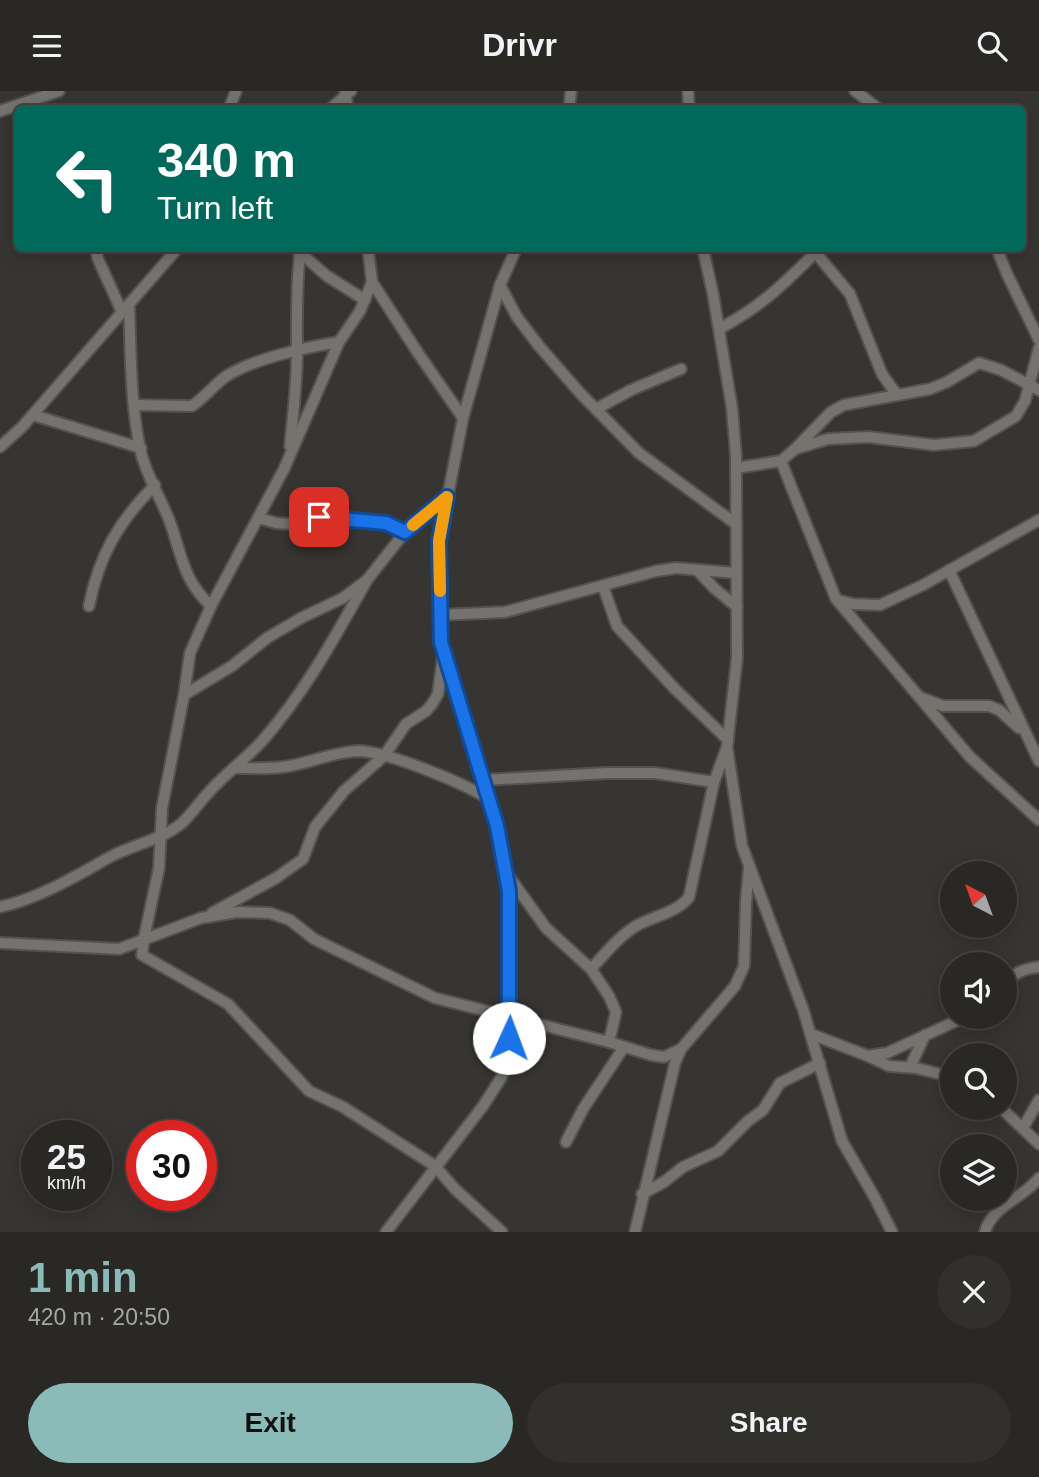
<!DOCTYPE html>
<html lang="en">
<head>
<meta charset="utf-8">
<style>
  body { margin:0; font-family:Helvetica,sans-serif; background:#31302d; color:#f1f3f6; height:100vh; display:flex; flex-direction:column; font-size:26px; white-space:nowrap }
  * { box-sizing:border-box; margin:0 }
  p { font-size:23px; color:#a5a6a7 }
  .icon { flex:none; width:38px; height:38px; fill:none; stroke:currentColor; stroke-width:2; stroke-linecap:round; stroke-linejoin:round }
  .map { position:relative; height:1141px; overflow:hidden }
  .panel { display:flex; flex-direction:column; background:#292825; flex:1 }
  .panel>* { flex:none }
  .top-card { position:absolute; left:14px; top:14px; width:1012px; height:147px; border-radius:10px; box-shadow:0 4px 18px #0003,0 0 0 2px #454442; background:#00695c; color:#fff; overflow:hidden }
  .needle { width:46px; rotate:319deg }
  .fabs { position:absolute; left:940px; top:770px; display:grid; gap:14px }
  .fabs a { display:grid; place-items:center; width:77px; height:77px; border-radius:50%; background:#292825; box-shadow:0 4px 18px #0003,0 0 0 2px #454442; font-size:35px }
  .speed { position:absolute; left:21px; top:1029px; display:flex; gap:14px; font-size:35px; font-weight:700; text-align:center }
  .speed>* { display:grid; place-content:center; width:91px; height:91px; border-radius:50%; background:#292825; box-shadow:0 4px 18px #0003,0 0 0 2px #454442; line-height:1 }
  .speed small { font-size:18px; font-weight:400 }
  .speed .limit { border:10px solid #d22; background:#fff; color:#111 }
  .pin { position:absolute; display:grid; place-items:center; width:60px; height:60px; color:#fff; margin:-30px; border-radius:14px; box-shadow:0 4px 10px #0006 }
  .me { position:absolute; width:77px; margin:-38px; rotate:2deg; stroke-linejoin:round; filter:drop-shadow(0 0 5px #0008) }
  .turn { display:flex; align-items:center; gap:24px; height:147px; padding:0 28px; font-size:32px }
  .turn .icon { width:91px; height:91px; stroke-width:2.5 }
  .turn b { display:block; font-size:49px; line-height:60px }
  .round { display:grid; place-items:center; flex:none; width:74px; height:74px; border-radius:37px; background:#31302d }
  .headline { display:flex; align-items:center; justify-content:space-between; height:119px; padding:0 28px }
  h1 { font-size:42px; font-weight:600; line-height:52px; color:#8bbbb9 }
  .cta { display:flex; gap:14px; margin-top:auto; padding:14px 28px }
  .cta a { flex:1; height:80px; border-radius:42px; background:#8bbbb9; color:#111; font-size:28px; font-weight:600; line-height:80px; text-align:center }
  .cta a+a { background:#31302d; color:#f1f3f6 }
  header { display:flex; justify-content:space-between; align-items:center; height:91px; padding:0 28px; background:#292825; font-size:32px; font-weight:600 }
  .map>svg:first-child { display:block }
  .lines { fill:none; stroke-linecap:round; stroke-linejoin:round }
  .minor-casing { stroke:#545250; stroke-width:14 }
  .minor { stroke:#75736e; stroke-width:10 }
  .route-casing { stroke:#114b97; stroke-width:18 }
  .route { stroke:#1a73e8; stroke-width:12 }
  .slow { stroke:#f59e0b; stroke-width:12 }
</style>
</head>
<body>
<header><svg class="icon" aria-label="menu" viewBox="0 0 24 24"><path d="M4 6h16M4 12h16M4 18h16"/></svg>Drivr<svg class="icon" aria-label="search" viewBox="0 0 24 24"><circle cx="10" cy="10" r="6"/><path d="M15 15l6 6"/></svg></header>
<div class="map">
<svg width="1039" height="1141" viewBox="0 0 1039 1141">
  <rect width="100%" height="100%" fill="#373531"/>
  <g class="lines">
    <defs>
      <g id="minor">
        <path d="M345,0L348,18"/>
        <path d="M688,0L689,18"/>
        <path d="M855,0L879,18"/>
        <path d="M229,18L236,0"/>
        <path d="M330,18L351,0"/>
        <path d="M569,18L571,0"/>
        <path d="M0,20L59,0"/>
        <path d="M96,158L98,168L122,221"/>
        <path d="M368,158L372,191L418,262L463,327"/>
        <path d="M703,158L713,203L732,317L736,365L737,567L727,656L742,755L803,918L842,1050L875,1107L892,1141"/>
        <path d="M997,158L1007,183L1039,249"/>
        <path d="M297,159L327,185L365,209"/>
        <path d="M815,161L850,203L882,283L897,304"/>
        <path d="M372,191L360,220L339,251L284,378L211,515L190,562L184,604L162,717L159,777L144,847L142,864L228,913L309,1000L343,1016L435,1075L455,1098L502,1141"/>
        <path d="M500,194L517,226L539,255L580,302L639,362L736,433"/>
        <path d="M129,213C131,262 130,313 141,362C147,385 161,408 170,431C182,465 183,489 211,515"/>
        <path d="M719,238C763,214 784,193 819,158"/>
        <path d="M134,314L192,315C204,307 213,295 225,286C252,268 307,256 339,251"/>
        <path d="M596,318L631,299L681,278"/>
        <path d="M33,324L141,357"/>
        <path d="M290,355C293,324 297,293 297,261C297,227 296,197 300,162"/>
        <path d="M0,356L22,336L177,158"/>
        <path d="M797,356L831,321L844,314L930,298L947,291L979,272L1001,279L1039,299"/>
        <path d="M781,370L795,358L828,348L868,346L934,354L974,350L1016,325L1025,310L1039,257"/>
        <path d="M736,377L781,370L836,508L970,666L1039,729"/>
        <path d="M259,427L276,432L291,433L314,426L336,430L386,432L405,441"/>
        <path d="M697,479L714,497L737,516"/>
        <path d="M949,479L1039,670"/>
        <path d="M603,495L617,535L675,598L728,649"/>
        <path d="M837,509L853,513L880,514L923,494L1039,429"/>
        <path d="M89,515C99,464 119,430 155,394"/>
        <path d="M440,524L505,521L656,480L676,477L736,482"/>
        <path d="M184,604L232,575L267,547L301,527L343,507L367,489L405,441L447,406"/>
        <path d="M922,607L943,615H989L999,619L1019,637"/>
        <path d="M234,677C250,677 268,678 283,676C308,673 332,661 358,660C387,660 463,692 489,708"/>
        <path d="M484,689L607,682H655L714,691"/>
        <path d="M510,787L546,837L591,878L609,905L616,921L609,951"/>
        <path d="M0,816C40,807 74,786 110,766C134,753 162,749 182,732C192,723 200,710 210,700C226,682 247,667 263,649C306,600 336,544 367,489"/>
        <path d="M212,822L276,787L303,768L315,736L344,700L384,665L406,633L426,620L432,613L438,603L443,565"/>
        <path d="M0,852L119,858L201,827L237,821L270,822L290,829L314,848L435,907L609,951L651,964L664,966L681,958"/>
        <path d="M591,878C605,863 618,846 636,835C653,825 677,822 689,806L714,691L727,656"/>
        <path d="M1004,894C1015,881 1023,878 1039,876"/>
        <path d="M811,943L868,965L887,962L965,926"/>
        <path d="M868,965L889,975L916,977L952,986"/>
        <path d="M910,976L925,944"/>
        <path d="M1001,1017L1039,1053"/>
        <path d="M1023,1037L1039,1009"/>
        <path d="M566,1051L583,1018L624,956"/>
        <path d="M642,1103L664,1091L683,1076L718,1060L748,1030L763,1019L780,992L820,972"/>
        <path d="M386,1141L483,1015L501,987L508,968L510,927L509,800L497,735L441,551L439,450L463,327L500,194L516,158"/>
        <path d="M635,1141L675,972L681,958L735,895L744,875L746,811L749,776"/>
        <path d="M985,1141C991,1116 1023,1107 1039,1087"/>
      </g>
    </defs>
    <use href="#minor" class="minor-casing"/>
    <use href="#minor" class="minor"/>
  </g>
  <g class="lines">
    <defs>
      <path id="route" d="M319,426L386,432L405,441L447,406L439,450L441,551L497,735L509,800V947"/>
    </defs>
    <use href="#route" class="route-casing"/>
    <use href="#route" class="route"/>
    <path class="slow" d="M413,434L447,406L439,450L440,500"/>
  </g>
</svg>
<div class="fabs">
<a><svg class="needle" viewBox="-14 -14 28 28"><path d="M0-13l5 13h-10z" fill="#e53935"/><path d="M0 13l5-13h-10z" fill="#a5a6a7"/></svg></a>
<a><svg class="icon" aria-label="sound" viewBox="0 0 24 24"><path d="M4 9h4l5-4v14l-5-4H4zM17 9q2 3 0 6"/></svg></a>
<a><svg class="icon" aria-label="search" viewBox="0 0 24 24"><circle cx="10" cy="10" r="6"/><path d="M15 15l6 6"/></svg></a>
<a><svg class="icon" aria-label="layers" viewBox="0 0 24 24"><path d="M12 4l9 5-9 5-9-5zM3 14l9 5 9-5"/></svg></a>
</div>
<div class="speed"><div>25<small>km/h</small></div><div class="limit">30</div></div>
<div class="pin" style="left:319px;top:426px;background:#d93025"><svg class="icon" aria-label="arrive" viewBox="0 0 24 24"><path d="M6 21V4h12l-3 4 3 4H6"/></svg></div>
<svg class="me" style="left:509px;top:947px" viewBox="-20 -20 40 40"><circle r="19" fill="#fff"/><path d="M0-13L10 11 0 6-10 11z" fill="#1a73e8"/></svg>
<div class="top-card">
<div class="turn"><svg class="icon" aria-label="left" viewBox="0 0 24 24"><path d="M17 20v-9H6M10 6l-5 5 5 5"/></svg><div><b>340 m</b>Turn left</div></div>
</div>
</div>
<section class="panel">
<div class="headline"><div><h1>1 min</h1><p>420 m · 20:50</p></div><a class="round"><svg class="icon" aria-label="close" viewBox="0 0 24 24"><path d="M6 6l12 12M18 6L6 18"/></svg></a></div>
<div class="cta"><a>Exit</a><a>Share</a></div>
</section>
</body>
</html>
